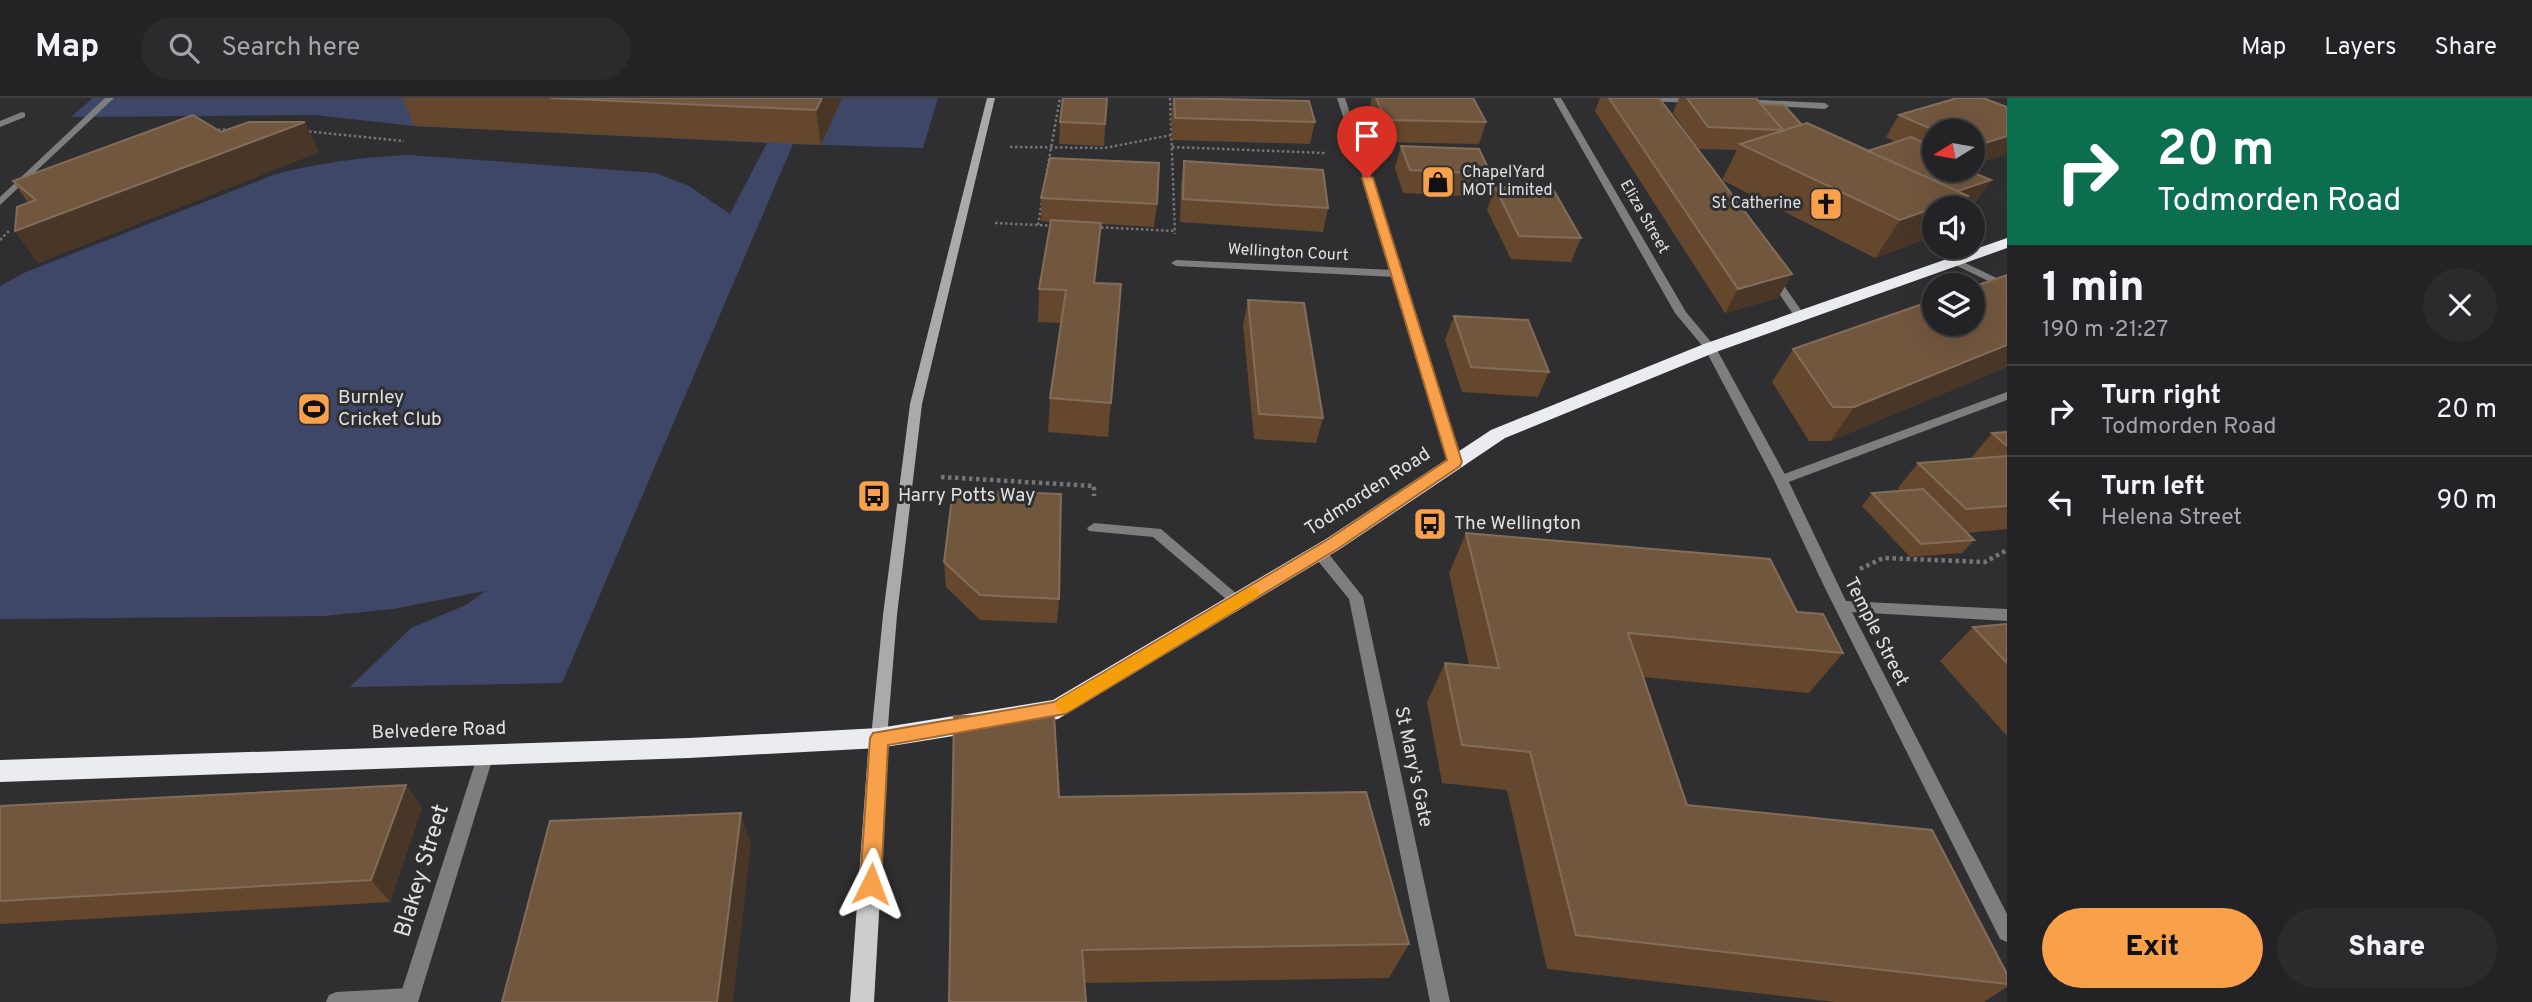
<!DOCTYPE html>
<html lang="en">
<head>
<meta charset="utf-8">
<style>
  body { margin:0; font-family:Overpass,sans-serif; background:#2b2b2e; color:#f1f3f6; height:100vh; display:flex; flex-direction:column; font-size:26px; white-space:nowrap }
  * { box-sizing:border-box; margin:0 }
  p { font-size:23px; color:#a3a4a7 }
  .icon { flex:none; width:38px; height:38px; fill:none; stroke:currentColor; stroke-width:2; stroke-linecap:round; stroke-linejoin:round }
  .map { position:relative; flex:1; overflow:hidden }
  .side { display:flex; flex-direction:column; background:#232326; width:525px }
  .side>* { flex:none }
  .banner { background:#0b6e4f; color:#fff; overflow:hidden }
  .needle { width:46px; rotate:259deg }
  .controls { position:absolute; left:1922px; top:21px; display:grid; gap:14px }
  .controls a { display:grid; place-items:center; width:63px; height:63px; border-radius:50%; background:#232326; box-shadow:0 7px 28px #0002,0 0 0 2px #404043; font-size:35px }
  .pin { position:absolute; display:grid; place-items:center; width:60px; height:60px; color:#fff; margin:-72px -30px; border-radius:50% 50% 50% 0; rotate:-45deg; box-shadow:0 0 7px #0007 }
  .pin .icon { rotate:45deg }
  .me { position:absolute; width:77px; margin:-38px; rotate:3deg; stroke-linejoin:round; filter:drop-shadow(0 0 5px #0008) }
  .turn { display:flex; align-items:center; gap:24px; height:147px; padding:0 35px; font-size:32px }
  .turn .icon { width:91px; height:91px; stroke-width:2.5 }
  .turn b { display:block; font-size:49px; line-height:60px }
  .round { display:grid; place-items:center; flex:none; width:74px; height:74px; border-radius:37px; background:#2b2b2e }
  .headline { display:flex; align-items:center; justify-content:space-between; height:119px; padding:0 35px }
  h1 { font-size:42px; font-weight:800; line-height:52px }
  .action { display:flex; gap:14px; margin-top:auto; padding:14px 35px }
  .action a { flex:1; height:80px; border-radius:42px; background:#f8a14a; color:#111; font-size:28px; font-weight:800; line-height:80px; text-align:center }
  .action a+a { background:#2b2b2e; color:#f1f3f6 }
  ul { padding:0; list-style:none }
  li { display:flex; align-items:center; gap:21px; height:91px; padding:0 35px; border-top:2px solid #404043 }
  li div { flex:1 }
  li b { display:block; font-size:26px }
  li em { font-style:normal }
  header { display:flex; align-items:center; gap:42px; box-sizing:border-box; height:98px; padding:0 35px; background:#232326; border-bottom:2px solid #404043 }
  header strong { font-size:33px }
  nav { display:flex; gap:38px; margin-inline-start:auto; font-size:24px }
  .search { width:490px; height:63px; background:#2b2b2e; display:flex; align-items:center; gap:18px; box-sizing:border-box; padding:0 24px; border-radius:38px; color:#a3a4a7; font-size:26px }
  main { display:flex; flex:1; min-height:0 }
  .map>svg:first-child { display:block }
  .green { fill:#3f4768 }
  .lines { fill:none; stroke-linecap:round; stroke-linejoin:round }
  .path-far1 { stroke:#757577; stroke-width:2.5; stroke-dasharray:2.5 2.5; stroke-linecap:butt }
  .path { stroke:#757577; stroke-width:4.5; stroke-dasharray:3.5 3.5; stroke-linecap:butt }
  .lane { fill:#7e7e7f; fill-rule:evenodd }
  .street { fill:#7e7e7f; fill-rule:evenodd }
  .secondary { fill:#aaaaac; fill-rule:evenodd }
  .primary { fill:#cccdcf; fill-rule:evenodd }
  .highway { fill:#ebecef; fill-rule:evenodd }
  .wall { fill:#64472c }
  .shaded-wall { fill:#493626 }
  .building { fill:#72573f; stroke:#836d59; stroke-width:2 }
  .route { fill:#f8a14a; stroke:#a16930; stroke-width:2 }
  .slow { fill:#f59e0b }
  .labels { text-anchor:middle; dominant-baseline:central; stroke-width:6; stroke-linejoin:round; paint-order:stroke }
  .far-poi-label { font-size:16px; fill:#e0e1e2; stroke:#2f2f32; text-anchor:start }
  .far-street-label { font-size:16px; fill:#e0e1e2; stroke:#2f2f32 }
  .poi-label { font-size:19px; fill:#e0e1e2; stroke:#2f2f32; text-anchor:start }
  .street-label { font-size:19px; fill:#e0e1e2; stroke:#2f2f32 }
  .near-street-label { font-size:23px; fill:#e0e1e2; stroke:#2f2f32 }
</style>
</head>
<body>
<header>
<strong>Map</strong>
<div class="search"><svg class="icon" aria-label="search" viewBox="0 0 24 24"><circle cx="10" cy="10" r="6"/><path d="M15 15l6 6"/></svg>Search here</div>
<nav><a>Map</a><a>Layers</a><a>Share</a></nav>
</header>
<main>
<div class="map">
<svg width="2007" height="904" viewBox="0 0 2007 904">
  <rect width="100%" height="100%" fill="#2f2f32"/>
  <path class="green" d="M93,0H938L923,50L793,46L562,585L350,589L411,530L466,507L485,493L393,511L324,518L0,521V188L26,174L273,77C318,65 362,59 409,57L656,75L689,88L730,116L767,45L414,28L314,17L71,19Z"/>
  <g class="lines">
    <g class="path-far1">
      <path d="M1170,0L1175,136"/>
      <path d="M213,32L233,31"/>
      <path d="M304,33L404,43"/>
      <path d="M1010,49L1105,50L1171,37"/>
      <path d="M1172,49L1325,55"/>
      <path d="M1046,78L1060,0"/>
      <path d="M995,125L1056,128"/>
      <path d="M1038,127L1042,103"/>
      <path d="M1096,129L1175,133"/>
      <path d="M0,142L9,133"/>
    </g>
    <g class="path">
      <path d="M941,379L1094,388V398"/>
      <path d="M1860,471L1883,460L1985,464L2007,452"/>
    </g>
    <g class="lane">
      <path d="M105,0H114L0,107V99Z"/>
      <path d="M1772,175L1776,176L1803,215V219H1795L1767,178Z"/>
      <path d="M2007,294V302L1786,385L1781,386L1774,382L1776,379Z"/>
      <path d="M409,890L416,893L419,900L417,904H326L329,897L336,894Z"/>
    </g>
    <g class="street">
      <path d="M1337,0H1345L1404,176L1461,364L1460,367L1455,368L1449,364L1395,179L1176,168L1171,165L1176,162L1393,172Z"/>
      <path d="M1553,0H1561L1686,214L1716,250L1788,382L1846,503L2007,511V523L1852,514L2007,816V844L2000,841L1823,486L1774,382L1705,251L1675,215Z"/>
      <path d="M1637,0H1698L1700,2L1696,5L1641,3Z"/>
      <path d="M1740,1L1825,5L1829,8L1825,11L1737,6L1736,4Z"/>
      <path d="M22,14L25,15V19L0,29V23Z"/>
      <path d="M1957,161L2007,185V192L1953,166V162Z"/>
      <path d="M1094,425L1161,431L1245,503L1243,507H1233L1153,439L1089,433L1087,430Z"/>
      <path d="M1319,449L1324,450L1363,499L1450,904H1430L1349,501L1314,458L1312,454L1314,450Z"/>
      <path d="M486,649L492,651L494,656L418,904H398L478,656L480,651Z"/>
    </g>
    <path class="secondary" d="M987,0H995L922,306L897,517L887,640L885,645L879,647L873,645L871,640L883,517L910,306Z"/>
    <path class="primary" d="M879,631L886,634L889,640L874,904H850L869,640L872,634Z"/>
    <path class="highway" d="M2007,140V150L1716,254L1505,340L1340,451L1058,621L879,650L689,660L0,684V662L689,640L879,630L1053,602L1326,441L1491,332L1704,246Z"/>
  </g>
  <g class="wall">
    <path d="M403,0H842L821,47L414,28Z"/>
    <path d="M1107,0L1104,48L1059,46L1060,24Z"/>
    <path d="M1173,0L1315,24L1310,46L1172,42L1171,21Z"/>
    <path d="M1372,0H1473L1486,24L1479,46L1380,44L1368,15Z"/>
    <path d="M1600,0H1659L1792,176L1778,200L1725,215L1595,13Z"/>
    <path d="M1679,0H1756L1761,6L1802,27L1868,53L1896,44L1886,39L1899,17L2007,9V56L1972,67V33H1934V72L1991,82L1975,105L1959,110H1934V138L1875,160L1722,82L1737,52L1698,51L1673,15Z"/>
    <path d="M221,34L319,54L38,165L15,133L28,105L13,83Z"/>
    <path d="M1401,48L1491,76L1483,99L1403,95L1395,70Z"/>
    <path d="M1184,63L1328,110L1323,134L1180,124L1181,86Z"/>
    <path d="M1495,89L1581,140L1571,164L1511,161L1487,112Z"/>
    <path d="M1041,100L1157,106L1154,129L1101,126L1095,185L1121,186L1108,339L1048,334L1050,300L1061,225L1038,224L1039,191L1051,124L1041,123Z"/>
    <path d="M2007,177V269L1830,343H1809L1772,284L1793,251Z"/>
    <path d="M1248,202L1323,320L1316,345L1254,341L1243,227Z"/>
    <path d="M1454,218L1549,274L1538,299L1462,294L1445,242Z"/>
    <path d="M2007,334V431L1967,435L1974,442L1962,455L1910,459L1862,408L1872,395L1900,393L1898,390L1918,365L1973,361L1971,360L1992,335Z"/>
    <path d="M1466,435L1797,514L1843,555L1809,595L1643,579L1687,707L2007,876V889L1984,904H1834L1547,871L1507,692L1442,685L1427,604L1445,565L1469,567L1449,475Z"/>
    <path d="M944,464L1059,501L1057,525L980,522L946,489Z"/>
    <path d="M2007,526V638L1940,563L1973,529Z"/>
    <path d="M406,687L422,710L390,804L0,826V708Z"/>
    <path d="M1059,699L1409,846L1389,880L1085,885Z"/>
  </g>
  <g class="shaded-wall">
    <path d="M822,0H842L821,47L816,12Z"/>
    <path d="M305,24L319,54L38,165L15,133Z"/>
    <path d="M2007,38V56L1972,67L1973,49Z"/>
    <path d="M1991,82L1975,105L1959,110H1934V138L1875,160L1900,122L1955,94Z"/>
    <path d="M1101,125L1099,157L1091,217L1094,185Z"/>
    <path d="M1792,176L1778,200L1725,215L1738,191Z"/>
    <path d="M2007,247V269L1830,343L1854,309Z"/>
    <path d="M406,687L422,710L390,804L371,782Z"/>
    <path d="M741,715L751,746L733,904H717Z"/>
  </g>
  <g class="building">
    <path d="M550,0H822L816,12Z"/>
    <path d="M1063,0H1107L1105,26L1060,24Z"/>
    <path d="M1174,0L1309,3L1315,24L1175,20Z"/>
    <path d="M1376,0H1473L1486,24L1386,22Z"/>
    <path d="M1609,0H1659L1792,176L1738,191Z"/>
    <path d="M1687,0H1756L1783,32L1708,29Z"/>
    <path d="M1957,0H1983L2007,9V38L1973,49L1972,33H1936L1899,17Z"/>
    <path d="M1761,6L1784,7L1802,27L1782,33L1783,32Z"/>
    <path d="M193,17L221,34L249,24H305L15,133L17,109L36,102L13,83Z"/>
    <path d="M1807,25L1968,98L1900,122L1740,46Z"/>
    <path d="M1911,39L1934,49V72H1967L1991,82L1958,93L1868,53Z"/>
    <path d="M1401,48L1479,51L1491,76L1410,72Z"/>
    <path d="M1050,60L1159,65L1157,106L1041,100Z"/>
    <path d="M1184,63L1323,72L1328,110L1183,101Z"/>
    <path d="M1495,89L1553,91L1581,140L1519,138Z"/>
    <path d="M1051,122L1101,125L1094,185L1121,186L1111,305L1050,300L1066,192L1039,191Z"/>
    <path d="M2007,177V247L1854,309H1833L1793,251L1934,202V226H1972V189Z"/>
    <path d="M1248,202L1304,205L1323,320L1259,316Z"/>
    <path d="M1454,218L1528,222L1549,274L1471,269Z"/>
    <path d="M2007,334V348L1992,335Z"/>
    <path d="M2007,358V408L1966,411L1918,365Z"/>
    <path d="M1923,391L1974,442L1921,446L1872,395Z"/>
    <path d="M953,392L1061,396L1059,501L980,497L944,464Z"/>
    <path d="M1466,435L1770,461L1797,514L1823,516L1843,555L1628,535L1687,707L1932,732L2007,876V886L1576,837L1530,654L1462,647L1445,565L1499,570Z"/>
    <path d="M2007,526V565L1973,529Z"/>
    <path d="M1054,617L1059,699L1366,694L1409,846L1082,852L1086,904H949L954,618Z"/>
    <path d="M406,687L371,782L0,803V708Z"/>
    <path d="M741,715L717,904H502L550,723Z"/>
  </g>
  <path class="route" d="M1367,77L1373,80L1462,364L1460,368L1339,450L1065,616L888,647L881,786L878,792L871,795L863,792L860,786L870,640L873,635L1054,604L1327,442L1447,362L1362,80Z"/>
  <path class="slow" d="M1251,489L1257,490L1259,495L1257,499L1071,612L1064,615L1058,612L1055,607L1058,602Z"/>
  <defs>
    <symbol id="shop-square" viewBox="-11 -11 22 22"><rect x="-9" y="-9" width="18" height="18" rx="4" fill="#f8a14a" stroke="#2f2f32"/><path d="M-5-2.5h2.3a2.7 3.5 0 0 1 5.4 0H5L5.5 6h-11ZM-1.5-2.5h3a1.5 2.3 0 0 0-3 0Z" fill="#111"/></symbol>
    <symbol id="church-square" viewBox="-11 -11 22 22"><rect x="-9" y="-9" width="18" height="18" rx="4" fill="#f8a14a" stroke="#2f2f32"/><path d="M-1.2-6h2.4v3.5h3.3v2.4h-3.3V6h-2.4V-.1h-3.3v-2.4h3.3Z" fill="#111"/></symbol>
    <symbol id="stadium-square" viewBox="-11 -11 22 22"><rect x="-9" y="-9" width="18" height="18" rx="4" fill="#f8a14a" stroke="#2f2f32"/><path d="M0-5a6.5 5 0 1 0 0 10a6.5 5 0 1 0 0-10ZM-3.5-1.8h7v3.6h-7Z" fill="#111"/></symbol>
    <symbol id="bus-square" viewBox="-11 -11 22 22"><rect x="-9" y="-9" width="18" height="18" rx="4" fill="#f8a14a" stroke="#2f2f32"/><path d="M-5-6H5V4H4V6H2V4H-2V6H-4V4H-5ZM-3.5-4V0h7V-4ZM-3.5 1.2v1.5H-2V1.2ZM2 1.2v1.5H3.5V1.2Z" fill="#111"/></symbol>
  </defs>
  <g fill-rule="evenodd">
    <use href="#shop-square" x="1419" y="65" width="38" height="38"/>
    <use href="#church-square" x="1807" y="87" width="38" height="38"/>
    <use href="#stadium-square" x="295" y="292" width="38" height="38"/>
    <use href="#bus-square" x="855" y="379" width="38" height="38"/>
    <use href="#bus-square" x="1411" y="407" width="38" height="38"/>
  </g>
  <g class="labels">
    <g class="far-poi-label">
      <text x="1462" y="75">ChapelYard<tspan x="1462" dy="18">MOT Limited</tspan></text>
      <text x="1801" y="106" text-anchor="end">St Catherine</text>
    </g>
    <g class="far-street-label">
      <text transform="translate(1644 119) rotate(60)">Eliza Street</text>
      <text transform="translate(1288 155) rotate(3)">Wellington Court</text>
    </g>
    <g class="poi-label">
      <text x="338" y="300">Burnley<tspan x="338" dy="22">Cricket Club</tspan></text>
      <text x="898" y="398">Harry Potts Way</text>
      <text x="1454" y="426">The Wellington</text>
    </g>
    <g class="street-label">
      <text transform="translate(1368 394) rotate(-33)">Todmorden Road</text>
      <text transform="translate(1876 534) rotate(63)">Temple Street</text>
      <text transform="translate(439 633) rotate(-2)">Belvedere Road</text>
      <text transform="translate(1413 669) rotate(78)">St Mary's Gate</text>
    </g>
    <g class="near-street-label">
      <text transform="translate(423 773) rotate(-73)">Blakey Street</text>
    </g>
  </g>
</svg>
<div class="controls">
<a><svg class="needle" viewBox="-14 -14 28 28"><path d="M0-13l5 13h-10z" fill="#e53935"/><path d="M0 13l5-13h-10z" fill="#a3a4a7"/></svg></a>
<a><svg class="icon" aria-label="sound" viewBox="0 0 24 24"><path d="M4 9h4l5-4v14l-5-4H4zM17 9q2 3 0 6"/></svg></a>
<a><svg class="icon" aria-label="layers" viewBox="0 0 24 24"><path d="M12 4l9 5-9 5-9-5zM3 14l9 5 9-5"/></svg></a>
</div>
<div class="pin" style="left:1367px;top:80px;background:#d93025"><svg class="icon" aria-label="arrive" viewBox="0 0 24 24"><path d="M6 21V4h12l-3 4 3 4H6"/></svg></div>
<svg class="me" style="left:871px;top:786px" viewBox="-20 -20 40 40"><path d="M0-17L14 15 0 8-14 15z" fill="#f8a14a" stroke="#fff" stroke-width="4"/></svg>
</div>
<section class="side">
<div class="banner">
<div class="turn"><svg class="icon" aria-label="right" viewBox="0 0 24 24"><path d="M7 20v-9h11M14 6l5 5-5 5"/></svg><div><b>20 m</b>Todmorden Road</div></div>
</div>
<div class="headline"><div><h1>1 min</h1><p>190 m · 21:27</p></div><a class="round"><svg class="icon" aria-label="close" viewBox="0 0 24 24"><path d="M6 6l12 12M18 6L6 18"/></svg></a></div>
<ul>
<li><svg class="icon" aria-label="right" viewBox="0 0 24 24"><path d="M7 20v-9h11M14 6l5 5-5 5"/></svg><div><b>Turn right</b><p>Todmorden Road</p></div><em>20 m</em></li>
<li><svg class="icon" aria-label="left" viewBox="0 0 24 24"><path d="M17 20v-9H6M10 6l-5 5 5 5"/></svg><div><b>Turn left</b><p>Helena Street</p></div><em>90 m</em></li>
</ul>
<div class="action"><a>Exit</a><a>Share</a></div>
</section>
</main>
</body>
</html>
